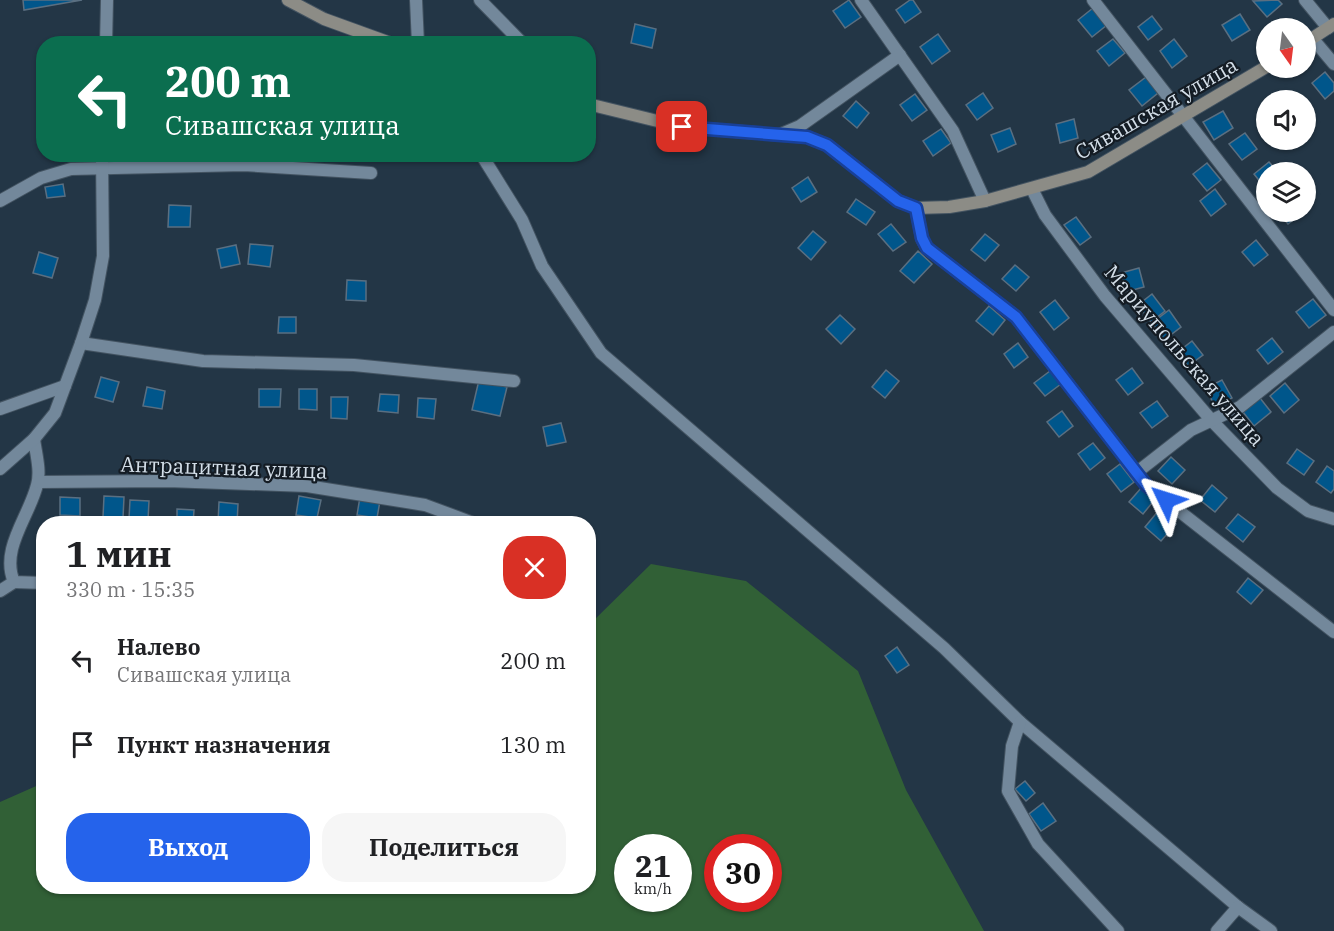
<!DOCTYPE html>
<html lang="ru">
<head>
<meta charset="utf-8">
<style>
  body { margin:0; font-family:"IBM Plex Serif",serif; background:#f6f6f6; color:#202124; height:100vh; display:flex; flex-direction:column; font-size:22px; white-space:nowrap }
  * { box-sizing:border-box; margin:0 }
  p { font-size:20px; color:#757577 }
  .icon { flex:none; width:33px; height:33px; fill:none; stroke:currentColor; stroke-width:2; stroke-linecap:round; stroke-linejoin:round }
  .map { position:relative; flex:1; overflow:hidden }
  .sheet { position:absolute; left:36px; top:516px; width:560px; height:378px; display:flex; flex-direction:column; background:#fff; border-radius:24px; box-shadow:0 2px 4px #0004 }
  .sheet>* { flex:none }
  .banner { position:absolute; left:36px; top:36px; width:560px; height:126px; border-radius:24px; box-shadow:0 2px 4px #0004; background:#0b6e4f; color:#fff; overflow:hidden }
  .needle { width:39px; rotate:166deg }
  .fabs { position:absolute; left:1256px; top:18px; display:grid; gap:12px }
  .fabs a { display:grid; place-items:center; width:60px; height:60px; border-radius:50%; background:#fff; box-shadow:0 2px 4px #0004; font-size:30px }
  .speed { position:absolute; left:614px; top:834px; display:flex; gap:12px; font-size:30px; font-weight:700; text-align:center }
  .speed>* { display:grid; place-content:center; width:78px; height:78px; border-radius:50%; background:#fff; box-shadow:0 2px 4px #0004; line-height:1 }
  .speed small { font-size:15px; font-weight:400 }
  .speed .limit { border:9px solid #d22; background:#fff; color:#111 }
  .pin { position:absolute; display:grid; place-items:center; width:51px; height:51px; color:#fff; margin:-26px; border-radius:12px; box-shadow:0 3px 9px #0006 }
  .me { position:absolute; width:66px; margin:-33px; rotate:311deg; stroke-linejoin:round; filter:drop-shadow(0 0 4px #0008) }
  .turn { display:flex; align-items:center; gap:21px; height:126px; padding:0 30px; font-size:27px }
  .turn .icon { width:78px; height:78px; stroke-width:2.5 }
  .turn b { display:block; font-size:42px; line-height:51px }
  .round { display:grid; place-items:center; flex:none; width:63px; height:63px; border-radius:24px; background:#f6f6f6 }
  .summary { display:flex; align-items:center; justify-content:space-between; height:102px; padding:0 30px }
  h1 { font-size:36px; font-weight:800; line-height:45px }
  .cta { display:flex; gap:12px; margin-top:auto; padding:12px 30px }
  .cta a { flex:1; height:69px; border-radius:24px; background:#2563eb; color:#fff; font-size:24px; font-weight:800; line-height:69px; text-align:center }
  .cta a+a { background:#f6f6f6; color:#202124 }
  ul { padding:0; list-style:none }
  li { display:flex; align-items:center; gap:18px; height:84px; padding:0 30px }
  li div { flex:1 }
  li b { display:block; font-size:22px }
  li em { font-style:normal }
  .map>svg:first-child { display:block }
  .green { fill:#316036; fill-rule:evenodd }
  .building { fill:#00568b; stroke:#5a6f81; stroke-width:1.5 }
  .lines { fill:none; stroke-linecap:round; stroke-linejoin:round }
  .street-casing { stroke:#435361; stroke-width:14 }
  .secondary-casing { stroke:#435361; stroke-width:14 }
  .street { stroke:#73889b; stroke-width:12 }
  .secondary { stroke:#8c8c86; stroke-width:12 }
  .route-casing { stroke:#184099; stroke-width:15 }
  .route { stroke:#2563eb; stroke-width:10 }
  .labels { text-anchor:middle; dominant-baseline:central; stroke-width:4.5; stroke-linejoin:round; paint-order:stroke }
  .street-label { font-size:21px; fill:#d3dee8; stroke:#141c24 }
</style>
</head>
<body>
<div class="map">
<svg width="1334" height="931" viewBox="0 0 1334 931">
  <rect width="100%" height="100%" fill="#233646"/>
  <path class="green" d="M651,564L746,581L858,671L906,790L984,931H0V802L43,783L44,886H588V626ZM627,848H678V898H627ZM717,848H768V898H717Z"/>
  <g class="building">
    <path d="M23,0H82L24,10Z"/>
    <path d="M849,0L861,17L845,28L833,11Z"/>
    <path d="M910,0H913L921,12L905,23L896,10Z"/>
    <path d="M1278,0L1282,4L1267,17L1253,1Z"/>
    <path d="M1093,8L1107,25L1092,37L1078,20Z"/>
    <path d="M1240,14L1250,30L1232,41L1222,25Z"/>
    <path d="M1152,16L1162,29L1148,40L1138,27Z"/>
    <path d="M635,24L656,29L652,48L631,43Z"/>
    <path d="M938,34L950,51L932,64L920,47Z"/>
    <path d="M1113,39L1125,53L1109,66L1097,51Z"/>
    <path d="M1174,39L1187,56L1172,68L1160,51Z"/>
    <path d="M1325,72L1334,83V91L1325,99L1312,83Z"/>
    <path d="M1146,77L1158,93L1142,106L1129,90Z"/>
    <path d="M983,93L993,108L977,120L966,105Z"/>
    <path d="M915,94L927,110L912,121L900,105Z"/>
    <path d="M856,101L869,113L857,128L843,116Z"/>
    <path d="M1223,111L1233,128L1214,140L1203,122Z"/>
    <path d="M1074,119L1078,138L1060,143L1056,124Z"/>
    <path d="M1010,128L1016,144L998,152L991,135Z"/>
    <path d="M941,129L951,143L933,156L923,141Z"/>
    <path d="M1245,133L1257,149L1242,160L1229,144Z"/>
    <path d="M1269,162L1278,172H1266V189L1254,174Z"/>
    <path d="M1207,163L1221,180L1207,191L1193,174Z"/>
    <path d="M808,177L817,192L801,202L792,188Z"/>
    <path d="M63,184L65,196L47,198L45,187Z"/>
    <path d="M1215,189L1226,204L1211,216L1200,201Z"/>
    <path d="M856,199L875,212L866,225L847,212Z"/>
    <path d="M169,205L191,206L190,227H168Z"/>
    <path d="M1278,212H1304L1288,224Z"/>
    <path d="M1076,217L1091,237L1080,245L1064,225Z"/>
    <path d="M891,224L906,242L893,251L878,234Z"/>
    <path d="M813,231L826,242L811,260L798,248Z"/>
    <path d="M985,234L999,245L985,261L971,250Z"/>
    <path d="M1256,240L1268,255L1254,266L1242,252Z"/>
    <path d="M250,244L273,246L270,267L248,264Z"/>
    <path d="M236,245L240,264L221,268L217,249Z"/>
    <path d="M918,251L932,264L914,283L900,271Z"/>
    <path d="M39,252L58,258L52,278L33,273Z"/>
    <path d="M1015,265L1029,277L1016,291L1002,279Z"/>
    <path d="M1139,268L1144,287L1125,292L1121,273Z"/>
    <path d="M347,280L366,281V301L346,300Z"/>
    <path d="M1152,294L1165,311L1151,322L1138,305Z"/>
    <path d="M1313,299L1326,315L1309,328L1296,312Z"/>
    <path d="M1055,300L1069,318L1054,330L1040,312Z"/>
    <path d="M989,306L1005,320L993,335L976,321Z"/>
    <path d="M1169,310L1181,327L1164,340L1152,323Z"/>
    <path d="M840,315L855,329L841,344L826,329Z"/>
    <path d="M279,317H296V333H278Z"/>
    <path d="M1272,338L1283,352L1268,364L1257,350Z"/>
    <path d="M1192,341L1203,355L1188,366L1178,352Z"/>
    <path d="M1018,343L1028,357L1014,368L1004,354Z"/>
    <path d="M1132,368L1143,383L1128,395L1116,380Z"/>
    <path d="M886,370L899,381L885,398L872,387Z"/>
    <path d="M1050,371L1061,384L1045,396L1034,383Z"/>
    <path d="M101,377L119,382L113,402L95,397Z"/>
    <path d="M479,380L507,387L500,416L472,410Z"/>
    <path d="M1222,380L1232,398L1215,407L1206,388Z"/>
    <path d="M1285,383L1299,400L1284,413L1270,396Z"/>
    <path d="M147,387L165,391L162,409L143,406Z"/>
    <path d="M259,389H281L280,407H259Z"/>
    <path d="M299,389H317V410L299,409Z"/>
    <path d="M380,394L399,395L398,413L378,411Z"/>
    <path d="M331,397H348L347,419L331,418Z"/>
    <path d="M418,398L436,399L434,419L417,417Z"/>
    <path d="M1260,398L1271,412L1254,426L1243,412Z"/>
    <path d="M1157,401L1168,416L1152,428L1140,413Z"/>
    <path d="M1062,411L1073,426L1059,437L1047,422Z"/>
    <path d="M561,423L566,442L547,446L543,427Z"/>
    <path d="M1093,443L1105,458L1090,470L1078,454Z"/>
    <path d="M1297,449L1314,461L1304,475L1287,463Z"/>
    <path d="M1171,457L1185,470L1172,484L1158,471Z"/>
    <path d="M1120,464L1134,482L1121,492L1107,474Z"/>
    <path d="M1327,466L1334,471V489L1331,493L1316,482Z"/>
    <path d="M1212,485L1227,498L1215,512L1200,500Z"/>
    <path d="M1142,487L1156,498L1143,514L1129,502Z"/>
    <path d="M104,496L124,497L123,518L103,517Z"/>
    <path d="M299,496L321,500L317,518L296,515Z"/>
    <path d="M60,497L80,498V516L60,515Z"/>
    <path d="M360,497L380,501L377,518L357,515Z"/>
    <path d="M130,500L149,501L148,520L129,519Z"/>
    <path d="M219,502L238,504L237,524L218,523Z"/>
    <path d="M177,509L194,510L193,524H177Z"/>
    <path d="M1159,510L1176,524L1161,541L1145,527Z"/>
    <path d="M1238,514L1255,527L1243,542L1226,528Z"/>
    <path d="M1248,578L1263,590L1251,604L1237,592Z"/>
    <path d="M897,647L909,665L897,673L885,656Z"/>
    <path d="M1025,781L1035,793L1026,801L1015,789Z"/>
    <path d="M1043,803L1056,821L1041,831L1029,814Z"/>
  </g>
  <g class="lines">
    <defs>
      <g id="street">
        <path d="M416,0L418,44"/>
        <path d="M480,0L523,44"/>
        <path d="M861,0L953,131L985,201"/>
        <path d="M1093,0L1334,310"/>
        <path d="M1305,0L1328,28"/>
        <path d="M1313,39L1334,64"/>
        <path d="M106,44L107,0"/>
        <path d="M779,135L800,126L900,55"/>
        <path d="M481,154L522,220L542,266L601,353L944,648L1020,722L1238,907L1271,931"/>
        <path d="M1032,189L1045,215L1105,296L1212,421L1277,488L1308,511L1334,519"/>
        <path d="M0,201L41,178L71,169L244,165L371,173"/>
        <path d="M916,208L922,239L927,248L1016,317L1147,486L1334,632"/>
        <path d="M81,343L203,361L354,365L514,381"/>
        <path d="M0,409L65,386"/>
        <path d="M34,439C36,454 41,471 37,485C29,517 0,549 14,582L44,583"/>
        <path d="M0,469L34,439L55,413L81,343L95,300L103,256L102,154"/>
        <path d="M1136,473L1191,430L1240,407L1334,332"/>
        <path d="M38,482L168,481L307,486L425,505L476,524"/>
        <path d="M0,591L14,582"/>
        <path d="M1020,722L1012,746L1008,791L1038,844L1118,931"/>
        <path d="M1217,931L1238,907"/>
      </g>
      <g id="secondary">
        <path d="M288,0L324,19L393,44"/>
        <path d="M1305,43L1334,24"/>
        <path d="M588,104L682,127L807,137L827,145L898,201L916,208L949,207L985,201L1088,172L1266,67"/>
      </g>
    </defs>
    <use href="#street" class="street-casing"/>
    <use href="#secondary" class="secondary-casing"/>
    <use href="#street" class="street"/>
    <use href="#secondary" class="secondary"/>
  </g>
  <g class="lines">
    <defs>
      <path id="route" d="M682,127L807,137L827,145L898,201L916,208L922,238L927,248L1016,317L1136,472L1147,486L1166,500"/>
    </defs>
    <use href="#route" class="route-casing"/>
    <use href="#route" class="route"/>
  </g>
  <g class="labels">
    <g class="street-label">
      <text transform="translate(1156 108) rotate(-30)">Сивашская улица</text>
      <text transform="translate(1185 355) rotate(49)">Мариупольская улица</text>
      <text transform="translate(224 467) rotate(2)">Антрацитная улица</text>
    </g>
  </g>
</svg>
<div class="fabs">
<a><svg class="needle" viewBox="-14 -14 28 28"><path d="M0-13l5 13h-10z" fill="#e53935"/><path d="M0 13l5-13h-10z" fill="#757577"/></svg></a>
<a><svg class="icon" aria-label="sound" viewBox="0 0 24 24"><path d="M4 9h4l5-4v14l-5-4H4zM17 9q2 3 0 6"/></svg></a>
<a><svg class="icon" aria-label="layers" viewBox="0 0 24 24"><path d="M12 4l9 5-9 5-9-5zM3 14l9 5 9-5"/></svg></a>
</div>
<div class="speed"><div>21<small>km/h</small></div><div class="limit">30</div></div>
<div class="pin" style="left:682px;top:127px;background:#d93025"><svg class="icon" aria-label="arrive" viewBox="0 0 24 24"><path d="M6 21V4h12l-3 4 3 4H6"/></svg></div>
<svg class="me" style="left:1166px;top:500px" viewBox="-20 -20 40 40"><path d="M0-17L14 15 0 8-14 15z" fill="#2563eb" stroke="#fff" stroke-width="4"/></svg>
<div class="banner">
<div class="turn"><svg class="icon" aria-label="left" viewBox="0 0 24 24"><path d="M17 20v-9H6M10 6l-5 5 5 5"/></svg><div><b>200 m</b>Сивашская улица</div></div>
</div>
<section class="sheet">
<div class="summary"><div><h1>1 мин</h1><p>330 m · 15:35</p></div><a class="round" style="background:#d93025;color:#fff"><svg class="icon" aria-label="close" viewBox="0 0 24 24"><path d="M6 6l12 12M18 6L6 18"/></svg></a></div>
<ul>
<li><svg class="icon" aria-label="left" viewBox="0 0 24 24"><path d="M17 20v-9H6M10 6l-5 5 5 5"/></svg><div><b>Налево</b><p>Сивашская улица</p></div><em>200 m</em></li>
<li><svg class="icon" aria-label="arrive" viewBox="0 0 24 24"><path d="M6 21V4h12l-3 4 3 4H6"/></svg><div><b>Пункт назначения</b></div><em>130 m</em></li>
</ul>
<div class="cta"><a>Выход</a><a>Поделиться</a></div>
</section>
</div>
</body>
</html>
